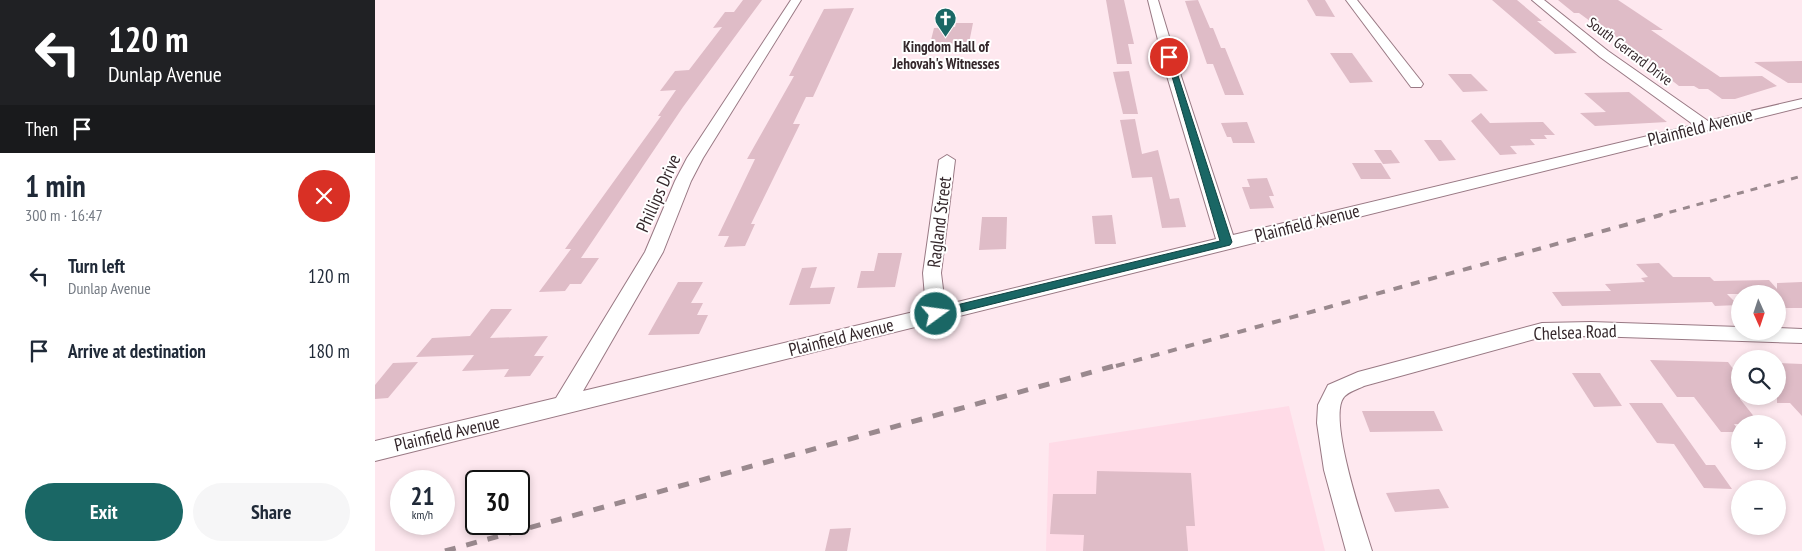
<!DOCTYPE html>
<html lang="en">
<head>
<meta charset="utf-8">
<style>
  body { margin:0; font-family:"PT Sans Narrow",sans-serif; background:#f6f6f7; color:#1f2937; height:100vh; display:flex; flex-direction:column; font-size:19px; white-space:nowrap }
  * { box-sizing:border-box; margin:0 }
  p { font-size:16px; color:#747a83 }
  .icon { flex:none; width:28px; height:28px; fill:none; stroke:currentColor; stroke-width:2; stroke-linecap:round; stroke-linejoin:round }
  .map { position:relative; flex:1; overflow:hidden }
  .details { display:flex; flex-direction:column; background:#fff; width:375px }
  .details>* { flex:none }
  .guide { background:#202124; color:#fff; overflow:hidden }
  .needle { width:32px; rotate:177deg }
  .buttons { position:absolute; left:1356px; top:285px; display:grid; gap:10px }
  .buttons a { display:grid; place-items:center; width:55px; height:55px; border-radius:50%; background:#fff; box-shadow:0 2px 8px #0003; font-size:25px }
  .speed { position:absolute; left:15px; top:470px; display:flex; gap:10px; font-size:25px; font-weight:700; text-align:center }
  .speed>* { display:grid; place-content:center; width:65px; height:65px; border-radius:50%; background:#fff; box-shadow:0 2px 8px #0003; line-height:1 }
  .speed small { font-size:12px; font-weight:400 }
  .speed .limit { border:2px solid #111; border-radius:8px; background:#fff; color:#111 }
  .pin { position:absolute; display:grid; place-items:center; width:42px; height:42px; color:#fff; margin:-21px; border:2px solid #fff; border-radius:50%; box-shadow:0 1px 5px #0007 }
  .me { position:absolute; width:55px; margin:-28px; rotate:76deg; stroke-linejoin:round; filter:drop-shadow(0 0 4px #0008) }
  .turn { display:flex; align-items:center; gap:18px; height:105px; padding:0 25px; font-size:22px }
  .turn .icon { width:65px; height:65px; stroke-width:2.5 }
  .turn b { display:block; font-size:35px; line-height:42px }
  .then { display:flex; align-items:center; height:48px; padding:0 25px; background:#0003; gap:10px; font-size:19px }
  .round { display:grid; place-items:center; flex:none; width:52px; height:52px; border-radius:26px; background:#f6f6f7 }
  .head { display:flex; align-items:center; justify-content:space-between; height:85px; padding:0 25px }
  h1 { font-size:30px; font-weight:800; line-height:38px }
  .action { display:flex; gap:10px; margin-top:auto; padding:10px 25px }
  .action a { flex:1; height:58px; border-radius:30px; background:#1a6765; color:#fff; font-size:20px; font-weight:800; line-height:58px; text-align:center }
  .action a+a { background:#f6f6f7; color:#1f2937 }
  ul { padding:0; list-style:none }
  li { display:flex; align-items:center; gap:15px; height:75px; padding:0 25px }
  li div { flex:1 }
  li b { display:block; font-size:19px }
  li em { font-style:normal }
  main { display:flex; flex:1; min-height:0 }
  .map>svg:first-child { display:block }
  .built { fill:#ffdbe7 }
  .building { fill:#dfbcc7 }
  .lines { fill:none; stroke-linecap:round; stroke-linejoin:round }
  .street-casing { stroke:#997984; stroke-width:2 }
  .street { fill:#fff; fill-rule:evenodd }
  .rail-far2 { stroke:#9a898e; stroke-width:3; stroke-dasharray:7 7; stroke-linecap:butt }
  .rail-far1 { stroke:#9a898e; stroke-width:4; stroke-dasharray:9 9; stroke-linecap:butt }
  .rail { stroke:#9a898e; stroke-width:5; stroke-dasharray:11 11; stroke-linecap:butt }
  .route { fill:#1a6765; stroke:#114342 }
  .labels { text-anchor:middle; dominant-baseline:central; stroke-width:4; stroke-linejoin:round; paint-order:stroke }
  .far-poi-label { font-size:15px; font-weight:bold; fill:#34272b; stroke:#fff }
  .far-street-label { font-size:15px; fill:#34272b; stroke:#fff }
  .street-label { font-size:18px; fill:#34272b; stroke:#fff }
</style>
</head>
<body>
<main>
<section class="details">
<div class="guide">
<div class="turn"><svg class="icon" aria-label="left" viewBox="0 0 24 24"><path d="M17 20v-9H6M10 6l-5 5 5 5"/></svg><div><b>120 m</b>Dunlap Avenue</div></div>
<div class="then">Then<svg class="icon" aria-label="arrive" viewBox="0 0 24 24"><path d="M6 21V4h12l-3 4 3 4H6"/></svg></div>
</div>
<div class="head"><div><h1>1 min</h1><p>300 m · 16:47</p></div><a class="round" style="background:#d93025;color:#fff"><svg class="icon" aria-label="close" viewBox="0 0 24 24"><path d="M6 6l12 12M18 6L6 18"/></svg></a></div>
<ul>
<li><svg class="icon" aria-label="left" viewBox="0 0 24 24"><path d="M17 20v-9H6M10 6l-5 5 5 5"/></svg><div><b>Turn left</b><p>Dunlap Avenue</p></div><em>120 m</em></li>
<li><svg class="icon" aria-label="arrive" viewBox="0 0 24 24"><path d="M6 21V4h12l-3 4 3 4H6"/></svg><div><b>Arrive at destination</b></div><em>180 m</em></li>
</ul>
<div class="action"><a>Exit</a><a>Share</a></div>
</section>
<div class="map">
<svg width="1427" height="551" viewBox="0 0 1427 551">
  <rect width="100%" height="100%" fill="#fee8ef"/>
  <path class="built" d="M914,406L950,551H671L674,443Z"/>
  <g class="building">
    <path d="M368,0H387L308,107L206,258H224L206,284H195L190,291L164,292L196,249H190L286,116H283L301,90L285,91L300,71L314,70L347,27L338,28L350,12H359Z"/>
    <path d="M731,0H749L759,44H753L757,64H742Z"/>
    <path d="M823,0L835,28H838L846,48H850L869,95H850L838,64H832L810,1Z"/>
    <path d="M932,0H950L960,17L941,16Z"/>
    <path d="M1117,0H1142L1167,21H1162L1202,53L1180,54Z"/>
    <path d="M1183,0H1243L1288,30H1276L1345,77L1387,76L1402,86L1360,99H1347L1333,89H1324L1319,86H1304L1235,32H1230L1204,13H1199Z"/>
    <path d="M479,8L438,97H431L418,124H425L376,224H380L370,246L349,247L354,236H343L380,159H372L419,76H414L449,9Z"/>
    <path d="M581,23H598L594,43L555,44L559,28L580,27Z"/>
    <path d="M955,53H977L998,82L975,83Z"/>
    <path d="M1427,61V83H1413L1379,62Z"/>
    <path d="M754,71L763,114H748L738,72Z"/>
    <path d="M1073,74H1096L1113,91L1088,92Z"/>
    <path d="M1254,92L1292,122L1220,126L1205,113L1231,112L1209,93Z"/>
    <path d="M1106,113L1115,123L1168,122L1180,135H1169L1172,139H1155L1160,145L1135,146L1142,154L1125,155L1096,121Z"/>
    <path d="M760,119L767,154L783,150L795,199L804,198L811,227L787,228L777,177L757,178L745,120Z"/>
    <path d="M872,122L880,143H858L856,137H852L846,123Z"/>
    <path d="M1049,140H1066L1081,160L1064,161Z"/>
    <path d="M999,150H1016L1025,163L1008,164Z"/>
    <path d="M977,163H1006L1016,179H986Z"/>
    <path d="M892,178L899,196H894L899,208L875,209L867,187H875L872,179Z"/>
    <path d="M737,215L741,244H720L717,216Z"/>
    <path d="M607,217H632L631,249L604,250Z"/>
    <path d="M503,253H527L520,287L482,288L486,271H499Z"/>
    <path d="M1284,263L1298,277H1335L1339,281L1394,280L1402,289V283L1427,282V308H1402V294H1352L1363,305L1340,306L1337,302L1187,306L1177,292L1236,291L1230,284L1270,282L1266,278L1273,277L1261,264Z"/>
    <path d="M442,267L435,288L460,287L455,304L414,305L427,268Z"/>
    <path d="M303,282H328L316,303H328L322,315H333L324,334L273,335Z"/>
    <path d="M116,309H137L115,338L173,336L159,356H169L155,376L129,377L134,369L87,371L99,355L41,357L57,338L95,336Z"/>
    <path d="M1275,360L1353,362L1365,378V399L1385,424H1359L1365,432H1346L1319,397H1302Z"/>
    <path d="M43,362L13,398L0,399V385L18,363Z"/>
    <path d="M1402,363L1427,364V416L1415,403H1402Z"/>
    <path d="M1197,373H1225L1247,406L1219,407Z"/>
    <path d="M1254,403H1287L1331,465H1340L1357,489L1329,488L1299,444L1282,443Z"/>
    <path d="M987,411H1059L1068,431L995,432Z"/>
    <path d="M722,471L816,473L820,526H811L813,551H708L709,535L675,534L678,494H721Z"/>
    <path d="M1064,489L1074,508L1020,512L1011,493Z"/>
    <path d="M476,528L472,551H450L455,529Z"/>
  </g>
  <g class="lines">
    <defs>
      <g id="street">
        <path d="M416,0H426L328,158L316,181L288,252L208,391L551,309L548,273L564,160L572,155L580,160L566,273L570,305L841,239L792,76L773,0H783L806,76L858,235L1319,125L1225,57L1157,0H1169L1233,51L1333,121L1427,99V107L0,461V441L181,398L270,252L300,181L312,158Z"/>
        <path d="M971,0H982L1046,81L1048,84L1046,87H1036Z"/>
        <path d="M1216,322L1365,327V331H1402V328L1427,329V343L1216,336L1167,337L989,386C983,389 973,392 969,397C952,417 989,525 997,551H971L949,470L942,423L943,405L953,385L983,372L1167,323Z"/>
      </g>
    </defs>
    <use href="#street" class="street-casing"/>
    <use href="#street" class="street"/>
    <path class="rail-far2" d="M1281,216L1427,176"/>
    <path class="rail-far1" d="M741,366L1286,215"/>
    <path class="rail" d="M70,551L746,364"/>
  </g>
  <path class="route" d="M791,56L797,57L857,242L855,245L561,318L557,317L555,314L557,311L561,310L845,241Z"/>
  <defs>
    <symbol id="church-pin" viewBox="-11 -11 22 30"><path d="M0 17L-7.5 6A9.5 9.5 0 1 1 7.5 6Z" fill="#1a6765" stroke="#fff"/><path d="M-1.2-6h2.4v3.5h3.3v2.4h-3.3V6h-2.4V-.1h-3.3v-2.4h3.3Z" fill="#fff"/></symbol>
  </defs>
  <g fill-rule="evenodd">
    <use href="#church-pin" x="558" y="6" width="25" height="34"/>
  </g>
  <g class="labels">
    <g class="far-poi-label">
      <text x="571" y="46">Kingdom Hall of<tspan x="571" dy="17">Jehovah's Witnesses</tspan></text>
    </g>
    <g class="far-street-label">
      <text transform="translate(1255 51) rotate(37)">South Gerrard Drive</text>
    </g>
    <g class="street-label">
      <text transform="translate(1325 127) rotate(-14)">Plainfield Avenue</text>
      <text transform="translate(283 193) rotate(-66)">Phillips Drive</text>
      <text transform="translate(564 222) rotate(-83)">Ragland Street</text>
      <text transform="translate(932 223) rotate(-14)">Plainfield Avenue</text>
      <text transform="translate(1200 332) rotate(-2)">Chelsea Road</text>
      <text transform="translate(466 337) rotate(-14)">Plainfield Avenue</text>
      <text transform="translate(72 433) rotate(-13)">Plainfield Avenue</text>
    </g>
  </g>
</svg>
<div class="buttons">
<a><svg class="needle" viewBox="-14 -14 28 28"><path d="M0-13l5 13h-10z" fill="#e53935"/><path d="M0 13l5-13h-10z" fill="#747a83"/></svg></a>
<a><svg class="icon" aria-label="search" viewBox="0 0 24 24"><circle cx="10" cy="10" r="6"/><path d="M15 15l6 6"/></svg></a>
<a>+</a>
<a>−</a>
</div>
<div class="speed"><div>21<small>km/h</small></div><div class="limit">30</div></div>
<div class="pin" style="left:794px;top:57px;background:#d93025"><svg class="icon" aria-label="arrive" viewBox="0 0 24 24"><path d="M6 21V4h12l-3 4 3 4H6"/></svg></div>
<svg class="me" style="left:561px;top:314px" viewBox="-20 -20 40 40"><circle r="17" fill="#1a6765" stroke="#fff" stroke-width="3"/><path d="M0-11L8 9 0 5-8 9z" fill="#fff"/></svg>
</div>
</main>
</body>
</html>
